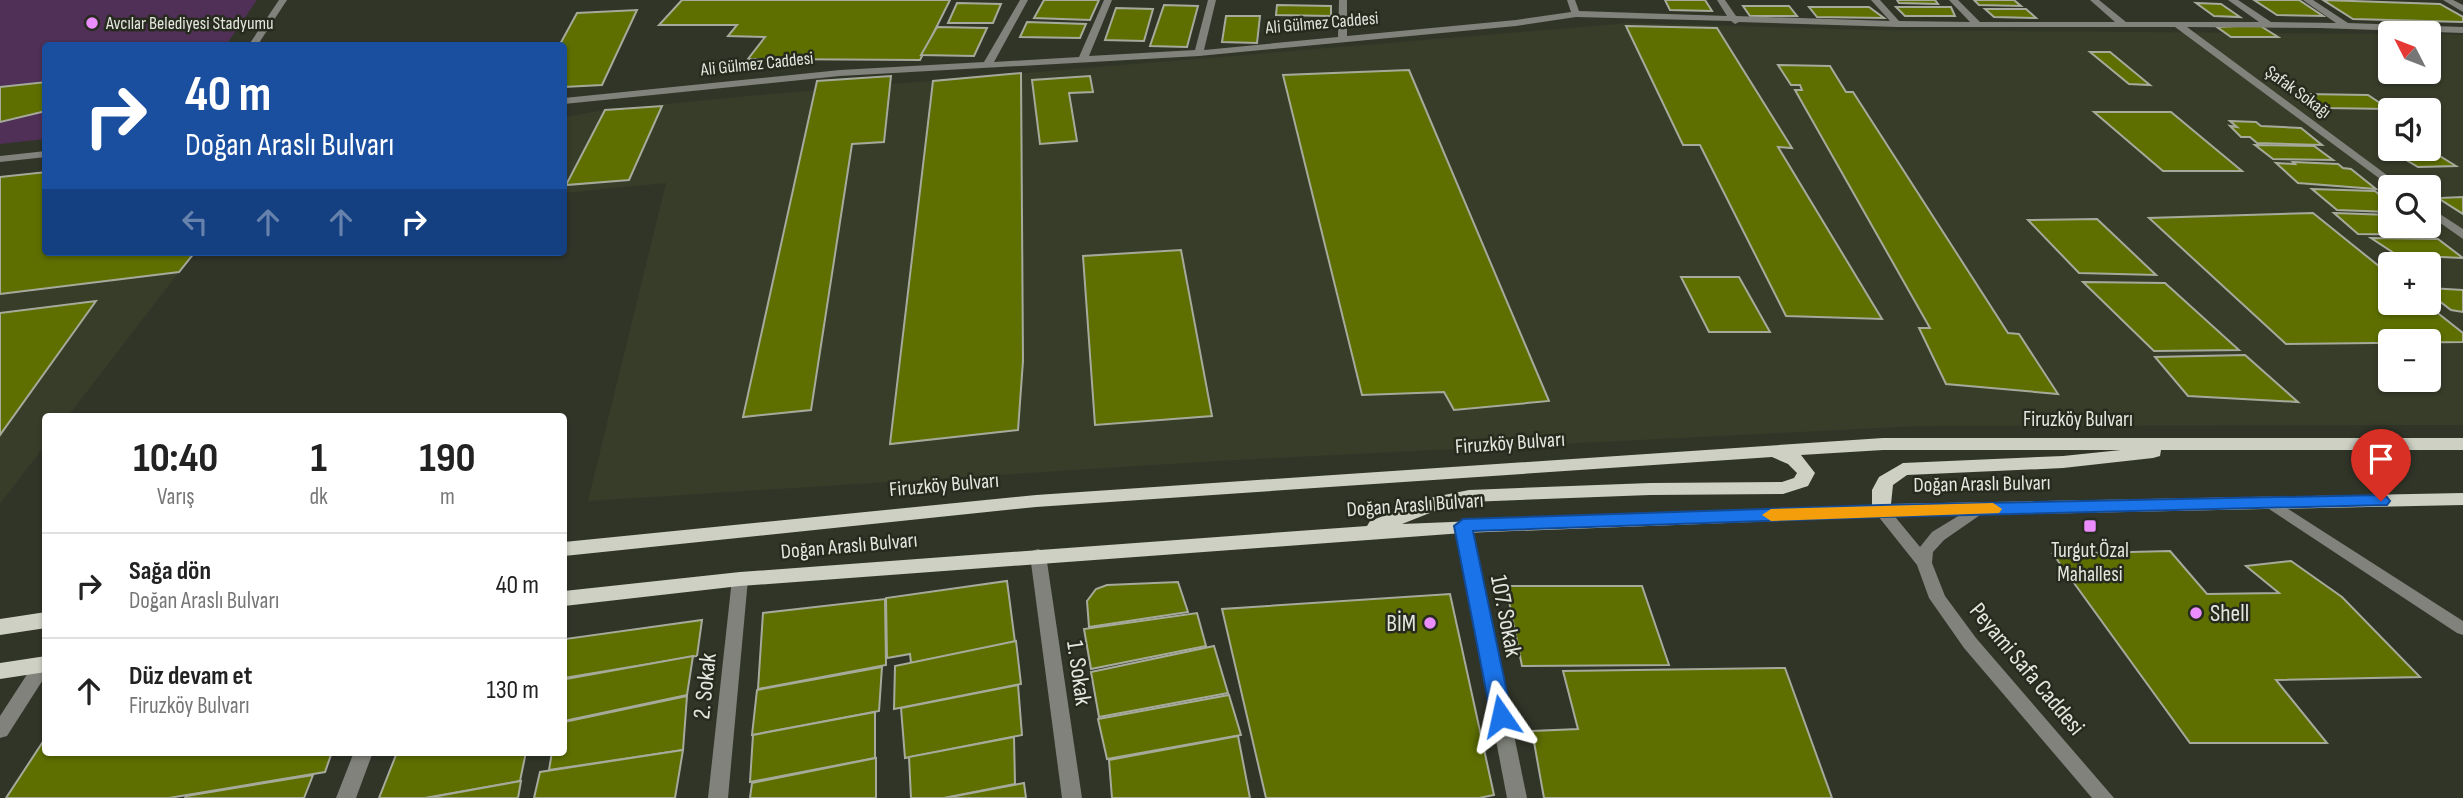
<!DOCTYPE html>
<html lang="tr">
<head>
<meta charset="utf-8">
<style>
  body { margin:0; font-family:"Sofia Sans Condensed",sans-serif; background:#f2f2f2; color:#222; height:100vh; display:flex; flex-direction:column; font-size:26px; white-space:nowrap }
  * { box-sizing:border-box; margin:0 }
  p { font-size:23px; color:#767676 }
  .icon { flex:none; width:38px; height:38px; fill:none; stroke:currentColor; stroke-width:2; stroke-linecap:round; stroke-linejoin:round }
  .map { position:relative; flex:1; overflow:hidden }
  .side { position:absolute; left:42px; top:413px; width:525px; height:343px; display:flex; flex-direction:column; background:#fff; border-radius:7px; box-shadow:0 2px 5px #0004 }
  .side>* { flex:none }
  .top-card { position:absolute; left:42px; top:42px; width:525px; height:214px; border-radius:7px; box-shadow:0 2px 5px #0004; background:#1a4fa0; color:#fff; overflow:hidden }
  .needle { width:46px; rotate:312deg }
  .fabs { position:absolute; left:2378px; top:21px; display:grid; gap:14px }
  .fabs a { display:grid; place-items:center; width:63px; height:63px; border-radius:7px; background:#fff; box-shadow:0 2px 5px #0004; font-size:35px }
  .pin { position:absolute; display:grid; place-items:center; width:60px; height:60px; color:#fff; margin:-72px -30px; border-radius:50% 50% 50% 0; rotate:-45deg; box-shadow:0 0 7px #0007 }
  .pin .icon { rotate:45deg }
  .me { position:absolute; width:77px; margin:-38px; rotate:349deg; stroke-linejoin:round; filter:drop-shadow(0 0 5px #0008) }
  .turn { display:flex; align-items:center; gap:24px; height:147px; padding:0 28px; font-size:32px }
  .turn .icon { width:91px; height:91px; stroke-width:2.5 }
  .turn b { display:block; font-size:49px; line-height:60px }
  .lanes { display:flex; align-items:center; height:66px; padding:0 28px; background:#0003; justify-content:center; gap:35px; direction:ltr }
  .lanes .off { opacity:.35 }
  .eta { display:flex; justify-content:space-evenly; align-items:center; height:119px; text-align:center }
  .eta b { font-size:42px; font-weight:700; line-height:49px }
  ul { padding:0; list-style:none }
  li { display:flex; align-items:center; gap:21px; height:105px; padding:0 28px; border-top:2px solid #e0e0e0 }
  li div { flex:1 }
  li b { display:block; font-size:26px }
  li em { font-style:normal }
  .map>svg:first-child { display:block }
  .built { fill:#383d2a; fill-rule:evenodd }
  .green { fill:#503056 }
  .building { fill:#5e6f00; stroke:#a6aa9b; stroke-width:2 }
  .lines { fill:none; stroke-linecap:round; stroke-linejoin:round }
  .minor { fill:#80827b; fill-rule:evenodd }
  .primary { fill:#cdd0c3; fill-rule:evenodd }
  .route { fill:#1a73e8; stroke:#114b97; stroke-width:2 }
  .slow { fill:#f59e0b }
  .poi-dot { fill:#eb8dfc; stroke:#272b1e; stroke-width:2.5 }
  .labels { text-anchor:middle; dominant-baseline:central; stroke-width:5; stroke-linejoin:round; paint-order:stroke }
  .far-poi-label { font-size:18px; fill:#e4e7df; stroke:#272b1e; text-anchor:start }
  .far-street-label { font-size:18px; fill:#e4e7df; stroke:#272b1e }
  .street-label { font-size:21px; fill:#e4e7df; stroke:#272b1e }
  .poi-label { font-size:21px; fill:#e4e7df; stroke:#272b1e }
  .near-poi-label { font-size:24px; fill:#e4e7df; stroke:#272b1e; text-anchor:start }
  .near-street-label { font-size:24px; fill:#e4e7df; stroke:#272b1e }
</style>
</head>
<body>
<div class="map">
<svg width="2463" height="798" viewBox="0 0 2463 798">
  <rect width="100%" height="100%" fill="#313528"/>
  <g class="built">
    <path d="M1630,23L1872,30L2390,34V72H2429V34L2463,35V425L1920,426L1217,461L588,501L666,183L564,193V117L605,110L748,96ZM2390,110H2429V149H2390ZM2390,187H2429V226H2390ZM2390,264H2429V303H2390ZM2390,341H2429V380H2390Z"/>
    <path d="M179,272L68,416H46L45,445L0,504V294Z"/>
  </g>
  <path class="green" d="M0,0H257L226,45L46,46L45,139L0,144Z"/>
  <g class="building">
    <path d="M682,0H950L920,60L748,59L765,37L728,36L737,25H659Z"/>
    <path d="M1044,0H1099L1090,20L1034,18Z"/>
    <path d="M1665,0H1705L1712,11L1670,10Z"/>
    <path d="M1897,0H1935L1938,4L1899,3Z"/>
    <path d="M1974,0H2014L2021,6L1979,5Z"/>
    <path d="M2254,0H2299L2323,16L2277,15Z"/>
    <path d="M2323,0L2440,4L2463,17V22L2353,19Z"/>
    <path d="M957,3L1001,4L993,23H948Z"/>
    <path d="M2196,3L2221,4L2240,17L2214,16Z"/>
    <path d="M1164,5L1198,6L1187,47L1150,46Z"/>
    <path d="M1277,5L1331,6V16L1276,15Z"/>
    <path d="M1743,6H1789L1797,16H1750Z"/>
    <path d="M1809,7H1869L1884,18L1817,17Z"/>
    <path d="M1896,7H1951L1955,16H1905Z"/>
    <path d="M1116,8L1153,9L1144,41L1105,40Z"/>
    <path d="M1985,9H2026L2036,18L1994,17Z"/>
    <path d="M637,10L602,85L564,87V46H559L577,13Z"/>
    <path d="M1226,16H1260L1257,43L1222,42Z"/>
    <path d="M1027,22L1086,24L1080,38L1020,37Z"/>
    <path d="M2259,25L2278,37H2231L2217,27Z"/>
    <path d="M1626,26L1717,28L1792,148L1778,147L1882,319L1786,316L1700,145H1683Z"/>
    <path d="M937,27L987,28L974,56L921,55Z"/>
    <path d="M2090,52H2110L2150,85L2129,84Z"/>
    <path d="M1778,65L1830,66L1846,92H1853L2008,333L2019,334L2058,394L1946,384L1919,328H1930L1795,90H1802L1800,85H1791Z"/>
    <path d="M1409,70L1549,401L1454,410L1444,392L1362,395L1283,75Z"/>
    <path d="M1021,73L1023,361L1018,430L890,444L933,81Z"/>
    <path d="M891,76L884,142L852,144L811,410L743,417L817,81Z"/>
    <path d="M1090,76L1093,92L1069,93L1077,141L1040,144L1032,80Z"/>
    <path d="M46,82V111L0,122V87Z"/>
    <path d="M2304,94L2368,95L2389,109L2324,108Z"/>
    <path d="M662,106L629,180L566,185L605,110Z"/>
    <path d="M2094,112H2171L2242,171H2163Z"/>
    <path d="M2230,121L2256,122L2261,126L2301,128L2322,145L2257,143L2250,137H2241L2230,126L2237,127Z"/>
    <path d="M2255,145L2314,146L2333,160L2273,159Z"/>
    <path d="M2430,150L2456,166L2418,167L2393,152Z"/>
    <path d="M2293,162L2338,164L2343,168L2351,169L2376,189L2298,183L2276,163L2295,164Z"/>
    <path d="M46,172V252H195L179,272L0,294V177Z"/>
    <path d="M2312,189L2375,191L2390,204V212L2337,210Z"/>
    <path d="M2463,197V214L2438,198Z"/>
    <path d="M2313,213L2390,275V303H2425L2463,333V342L2286,344L2149,218Z"/>
    <path d="M2334,213L2390,215V226H2419L2432,235L2358,234Z"/>
    <path d="M2097,219L2156,275L2079,273L2028,220Z"/>
    <path d="M2371,238L2438,239L2463,258L2397,255Z"/>
    <path d="M1181,250L1212,416L1095,425L1083,256Z"/>
    <path d="M1681,277H1739L1770,332H1709Z"/>
    <path d="M2083,282L2165,283L2239,350L2154,351Z"/>
    <path d="M2429,288L2463,290V312L2451,310L2429,293Z"/>
    <path d="M96,301L0,435V313Z"/>
    <path d="M2245,355L2298,402L2188,396L2155,357Z"/>
    <path d="M2170,551L2207,594L2279,593L2246,566L2291,561L2342,597L2420,677L2276,680L2327,743H2190L2053,554Z"/>
    <path d="M1007,581L1015,642L911,663L910,654L887,658L886,598Z"/>
    <path d="M1178,582L1188,612L1089,627L1087,601L1096,589L1107,585Z"/>
    <path d="M1506,586H1642L1669,665L1522,666Z"/>
    <path d="M1450,594L1494,795L1479,798H1266L1222,609Z"/>
    <path d="M885,599L886,665L758,689L763,613Z"/>
    <path d="M1197,613L1206,646L1091,669L1084,629Z"/>
    <path d="M702,620L697,656L564,678L565,639Z"/>
    <path d="M1016,641L1021,684L894,709L895,666Z"/>
    <path d="M1214,646L1228,693L1099,717L1091,672Z"/>
    <path d="M693,656L687,695L564,721L566,679Z"/>
    <path d="M882,667L879,711L752,735L757,690Z"/>
    <path d="M1785,668L1832,798H1544L1532,731L1578,729L1563,671Z"/>
    <path d="M1018,685L1022,735L905,758L901,708Z"/>
    <path d="M1229,695L1241,735L1107,759L1098,719Z"/>
    <path d="M687,696L683,750L549,770L552,752H564V722Z"/>
    <path d="M875,712V758L750,782L753,735Z"/>
    <path d="M1238,736L1250,798H1112L1109,760Z"/>
    <path d="M46,737V752H332L325,772L169,798H6Z"/>
    <path d="M1014,737L1015,784L944,798H911L909,757Z"/>
    <path d="M683,750L675,798H534L540,772Z"/>
    <path d="M409,752H526L520,781L425,798H379L396,755Z"/>
    <path d="M876,758V798H750L752,783Z"/>
    <path d="M313,775L304,798H185L186,796Z"/>
    <path d="M521,781L518,798H427Z"/>
    <path d="M1024,783L1026,798H945Z"/>
  </g>
  <g class="lines">
    <g class="minor">
      <path d="M279,0H287L257,46H248Z"/>
      <path d="M1020,0H1028L994,62L1079,57L1104,0H1112L1089,56L1195,50L1208,0H1216L1204,50L1338,37L1339,0H1347V36L1516,20L1571,12L1567,0H1575L1579,11L1727,16L1717,0H1725L1736,16L1890,21L1871,0H1880L1899,21L1970,22L1949,0H1958L1980,22H2115L2090,0H2099L2126,22H2259L2228,0H2238L2271,22L2336,23L2303,0H2313L2348,23L2463,27V33L2320,28L2187,27L2403,187H2391L2175,27H1897L1739,22L1735,24L1731,21L1576,17L1516,26L1199,56L840,76L564,104V98L840,70L984,62Z"/>
      <path d="M2443,0H2453L2463,5V12Z"/>
      <path d="M46,151V157L0,162V156Z"/>
      <path d="M2429,207L2463,229V239L2429,215Z"/>
      <path d="M2271,498L2463,621V635L2457,633L2266,507L2263,503L2266,499Z"/>
      <path d="M1978,504L1983,505L1986,509L1983,513L1944,540L1933,552L1932,563L1945,596L1976,638L2114,798H2092L1964,648L1929,598L1917,565L1874,511L1877,507H1887L1920,547L1932,532Z"/>
      <path d="M1463,521L1469,522L1471,526L1527,798H1507L1455,526L1457,522Z"/>
      <path d="M1038,549L1044,551L1046,555L1082,798H1062L1030,555L1032,551Z"/>
      <path d="M740,573L746,575L748,579L728,798H708L732,579L734,575Z"/>
      <path d="M43,657L46,658V675L7,736L0,738V716L37,659Z"/>
      <path d="M354,752H373L356,798H336Z"/>
    </g>
    <g class="primary">
      <path d="M1883,438H2463V450H2161L2160,456L2153,458L2063,468L1907,475L1893,485L1891,504L2463,493V505L1882,517L1463,533L740,586L564,606V591L740,572L1367,526L1370,521L1434,497L1469,490L1650,483L1782,482L1794,478L1797,473L1788,464L1772,457L1036,507L564,556V542L1036,495ZM1883,450H2121L2063,456L1903,463L1879,477L1872,490V505L1402,524L1445,507L1469,502L1650,495L1783,494L1808,486L1815,473L1801,455Z"/>
      <path d="M46,612V628L0,635V619Z"/>
      <path d="M46,656V672L0,679V663Z"/>
    </g>
  </g>
  <path class="route" d="M2381,495L2387,497L2390,501L2387,505L1882,517L1473,531L1512,716L1509,722L1501,725L1494,722L1491,716L1454,526L1463,519L1882,505Z"/>
  <path class="slow" d="M1993,503L2002,509L1999,513L1771,521L1762,515L1771,509Z"/>
  <g class="poi-dot">
    <circle cx="92" cy="23" r="7"/>
    <rect x="2083" y="519" width="14" height="14" rx="3.5"/>
    <circle cx="2196" cy="613" r="7"/>
    <circle cx="1430" cy="623" r="7"/>
  </g>
  <g class="labels">
    <g class="far-poi-label">
      <text x="106" y="23">Avcılar Belediyesi Stadyumu</text>
    </g>
    <g class="far-street-label">
      <text transform="translate(1322 23) rotate(-5)">Ali Gülmez Caddesi</text>
      <text transform="translate(757 64) rotate(-6)">Ali Gülmez Caddesi</text>
      <text transform="translate(2298 92) rotate(36)">Şafak Sokağı</text>
    </g>
    <g class="street-label">
      <text x="2078" y="419">Firuzköy Bulvarı</text>
      <text transform="translate(1510 443) rotate(-4)">Firuzköy Bulvarı</text>
      <text transform="translate(1982 484) rotate(-1)">Doğan Araslı Bulvarı</text>
      <text transform="translate(944 485) rotate(-5)">Firuzköy Bulvarı</text>
      <text transform="translate(1415 505) rotate(-4)">Doğan Araslı Bulvarı</text>
      <text transform="translate(849 546) rotate(-5)">Doğan Araslı Bulvarı</text>
    </g>
    <g class="poi-label">
      <text x="2090" y="550">Turgut Özal<tspan x="2090" dy="24">Mahallesi</tspan></text>
    </g>
    <g class="near-poi-label">
      <text x="2210" y="613">Shell</text>
      <text x="1416" y="623" text-anchor="end">BİM</text>
    </g>
    <g class="near-street-label">
      <text transform="translate(1506 616) rotate(79)">107. Sokak</text>
      <text transform="translate(2027 669) rotate(50)">Peyami Safa Caddesi</text>
      <text transform="translate(1079 673) rotate(82)">1. Sokak</text>
      <text transform="translate(705 686) rotate(-84)">2. Sokak</text>
    </g>
  </g>
</svg>
<div class="fabs">
<a><svg class="needle" viewBox="-14 -14 28 28"><path d="M0-13l5 13h-10z" fill="#e53935"/><path d="M0 13l5-13h-10z" fill="#767676"/></svg></a>
<a><svg class="icon" aria-label="sound" viewBox="0 0 24 24"><path d="M4 9h4l5-4v14l-5-4H4zM17 9q2 3 0 6"/></svg></a>
<a><svg class="icon" aria-label="search" viewBox="0 0 24 24"><circle cx="10" cy="10" r="6"/><path d="M15 15l6 6"/></svg></a>
<a>+</a>
<a>−</a>
</div>
<div class="pin" style="left:2381px;top:501px;background:#d93025"><svg class="icon" aria-label="arrive" viewBox="0 0 24 24"><path d="M6 21V4h12l-3 4 3 4H6"/></svg></div>
<svg class="me" style="left:1501px;top:716px" viewBox="-20 -20 40 40"><path d="M0-17L14 15 0 8-14 15z" fill="#1a73e8" stroke="#fff" stroke-width="4"/></svg>
<div class="top-card">
<div class="turn"><svg class="icon" aria-label="right" viewBox="0 0 24 24"><path d="M7 20v-9h11M14 6l5 5-5 5"/></svg><div><b>40 m</b>Doğan Araslı Bulvarı</div></div>
<div class="lanes"><svg class="icon off" aria-label="left" viewBox="0 0 24 24"><path d="M17 20v-9H6M10 6l-5 5 5 5"/></svg><svg class="icon off" aria-label="ahead" viewBox="0 0 24 24"><path d="M12 20V5M6 11l6-6 6 6"/></svg><svg class="icon off" aria-label="ahead" viewBox="0 0 24 24"><path d="M12 20V5M6 11l6-6 6 6"/></svg><svg class="icon" aria-label="right" viewBox="0 0 24 24"><path d="M7 20v-9h11M14 6l5 5-5 5"/></svg></div>
</div>
<section class="side">
<div class="eta">
<div><b>10:40</b><p>Varış</p></div>
<div><b>1</b><p>dk</p></div>
<div><b>190</b><p>m</p></div>
</div>
<ul>
<li><svg class="icon" aria-label="right" viewBox="0 0 24 24"><path d="M7 20v-9h11M14 6l5 5-5 5"/></svg><div><b>Sağa dön</b><p>Doğan Araslı Bulvarı</p></div><em>40 m</em></li>
<li><svg class="icon" aria-label="ahead" viewBox="0 0 24 24"><path d="M12 20V5M6 11l6-6 6 6"/></svg><div><b>Düz devam et</b><p>Firuzköy Bulvarı</p></div><em>130 m</em></li>
</ul>
</section>
</div>
</body>
</html>
